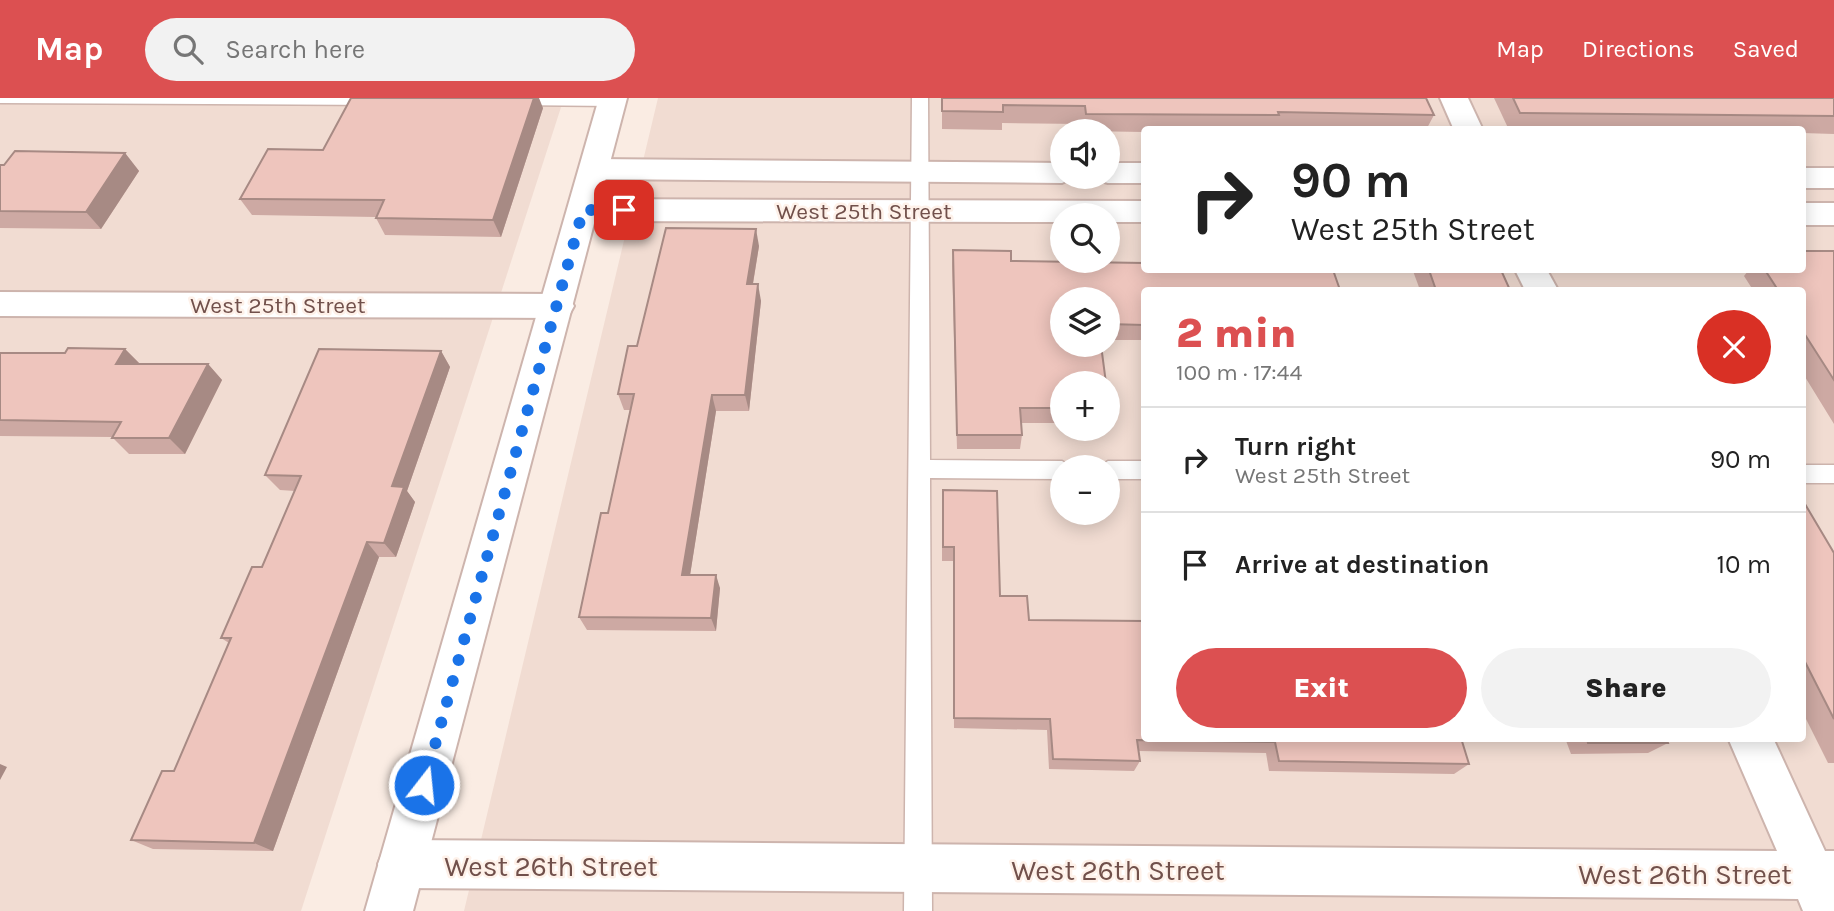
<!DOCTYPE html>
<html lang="en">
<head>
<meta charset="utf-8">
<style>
  body { margin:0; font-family:Karla,sans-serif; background:#f2f2f2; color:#222; height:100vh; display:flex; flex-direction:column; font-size:26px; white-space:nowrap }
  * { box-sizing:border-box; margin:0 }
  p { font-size:23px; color:#767676 }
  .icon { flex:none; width:38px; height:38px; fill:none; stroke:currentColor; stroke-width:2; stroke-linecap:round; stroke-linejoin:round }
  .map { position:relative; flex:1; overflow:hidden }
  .sheet { position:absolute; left:1141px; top:189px; width:665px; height:455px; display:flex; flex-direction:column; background:#fff; border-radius:7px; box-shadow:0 4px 18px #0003 }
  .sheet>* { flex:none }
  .top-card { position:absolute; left:1141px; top:28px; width:665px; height:147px; border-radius:7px; box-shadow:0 4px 18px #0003; background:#fff; color:#222; overflow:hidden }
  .tools { position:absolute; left:1050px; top:21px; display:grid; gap:14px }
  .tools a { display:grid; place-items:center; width:70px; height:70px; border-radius:50%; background:#fff; box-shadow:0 4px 18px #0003; font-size:35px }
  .pin { position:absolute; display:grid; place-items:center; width:60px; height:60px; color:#fff; margin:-30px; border-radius:14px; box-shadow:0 4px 10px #0006 }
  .me { position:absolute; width:77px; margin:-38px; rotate:16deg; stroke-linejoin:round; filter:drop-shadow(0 0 5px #0008) }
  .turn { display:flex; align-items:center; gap:24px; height:147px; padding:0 35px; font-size:32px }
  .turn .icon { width:91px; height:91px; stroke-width:2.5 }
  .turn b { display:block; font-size:49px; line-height:60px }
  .round { display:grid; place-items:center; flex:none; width:74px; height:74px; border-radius:37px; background:#f2f2f2 }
  .summary { display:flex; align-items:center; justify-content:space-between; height:119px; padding:0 35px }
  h1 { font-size:42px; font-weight:800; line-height:52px; color:#dc5051 }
  .primary-button { display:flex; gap:14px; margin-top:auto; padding:14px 35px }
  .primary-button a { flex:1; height:80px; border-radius:42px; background:#dc5051; color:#fff; font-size:28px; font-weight:800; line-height:80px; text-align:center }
  .primary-button a+a { background:#f2f2f2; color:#222 }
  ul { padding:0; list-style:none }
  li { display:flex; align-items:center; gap:21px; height:105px; padding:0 35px; border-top:2px solid #e0e0e0 }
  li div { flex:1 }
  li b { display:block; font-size:26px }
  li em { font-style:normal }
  header { display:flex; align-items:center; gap:42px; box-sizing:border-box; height:98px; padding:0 35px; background:#dc5051; color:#fff }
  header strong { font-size:33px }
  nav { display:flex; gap:38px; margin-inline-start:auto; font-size:24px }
  .search { width:490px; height:63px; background:#f2f2f2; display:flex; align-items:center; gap:18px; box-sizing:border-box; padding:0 24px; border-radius:38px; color:#767676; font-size:26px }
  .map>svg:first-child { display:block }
  .residential { fill:#f1dcd2; fill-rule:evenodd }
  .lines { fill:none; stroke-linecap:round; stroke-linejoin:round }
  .service-casing { stroke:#cdb4ad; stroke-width:3 }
  .minor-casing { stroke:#cdb4ad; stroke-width:4 }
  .tertiary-casing { stroke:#cdb4ad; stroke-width:4 }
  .service { fill:#fff; fill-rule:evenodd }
  .minor { fill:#fff; fill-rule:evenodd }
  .tertiary { fill:#fff; fill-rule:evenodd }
  .wall { fill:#cda9a3 }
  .shaded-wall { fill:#a78a84 }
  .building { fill:#eec5bd; stroke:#a78a84; stroke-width:2 }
  .route { stroke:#1a73e8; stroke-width:12; stroke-dasharray:0 21.6 }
  .labels { text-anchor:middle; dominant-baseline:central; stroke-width:5; stroke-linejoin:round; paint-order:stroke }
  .street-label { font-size:23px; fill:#71504b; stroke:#fef1e9 }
  .near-street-label { font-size:28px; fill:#71504b; stroke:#fef1e9 }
</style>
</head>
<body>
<header>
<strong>Map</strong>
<div class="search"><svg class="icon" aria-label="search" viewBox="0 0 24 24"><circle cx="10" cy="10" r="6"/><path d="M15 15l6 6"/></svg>Search here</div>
<nav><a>Map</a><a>Directions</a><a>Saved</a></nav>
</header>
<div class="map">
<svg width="1834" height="813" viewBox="0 0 1834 813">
  <rect width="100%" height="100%" fill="#faece3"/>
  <g class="residential">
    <path d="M0,0H564L301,813H0Z"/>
    <path d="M658,0H1834V813H464ZM1144,32H1802V172H1144ZM1062,33H1108V79H1062ZM1062,117H1108V163H1062ZM1144,192H1802V640H1144ZM1062,201H1108V247H1062ZM1062,285H1108V331H1062ZM1062,369H1108V415H1062Z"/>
  </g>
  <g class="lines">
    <defs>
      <g id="service">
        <path d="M0,0H385L386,2L378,7L0,5Z"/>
        <path d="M504,0H619L621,3L613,8L511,7L505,6Z"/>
        <path d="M912,0H928L930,362L1062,363L1072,369H1062V381L930,380L932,813H904Z"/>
        <path d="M1108,363H1144V381H1108V369H1098Z"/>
        <rect x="1802" y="367" width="32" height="18"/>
      </g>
      <g id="minor">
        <path d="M1440,0H1468L1483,32H1454Z"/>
        <path d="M595,61L1062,65V79H1075L1062,85L595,81L584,78L580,71L584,64Z"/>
        <path d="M1108,65H1144V85H1108L1097,82L1095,79H1108Z"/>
        <rect x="1802" y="70" width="32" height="20"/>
        <path d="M583,101L1144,103V124H1108V117H1062V124L583,123L572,119L567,112L572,105Z"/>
        <rect x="1802" y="105" width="32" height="22"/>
        <path d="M1515,172H1547L1558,192H1525Z"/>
        <path d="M0,194L557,196L569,199L574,208L569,217L557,220L0,218Z"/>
        <path d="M1728,640H1773L1825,753H1834V813H1803L1798,801L402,790L385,783L378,766L385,749L402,742L1777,753Z"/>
      </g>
      <path id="tertiary" d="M599,0H627L413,813H365Z"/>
    </defs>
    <use href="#service" class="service-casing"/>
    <use href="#minor" class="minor-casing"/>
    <use href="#tertiary" class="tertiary-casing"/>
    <use href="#service" class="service"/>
    <use href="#minor" class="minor"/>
    <use href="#tertiary" class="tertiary"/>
  </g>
  <g class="wall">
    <path d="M942,0L1434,17L1426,32H1144V34L1083,33L1082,26L1002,25V32L942,31Z"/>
    <path d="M1494,0H1834V36L1802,35V32H1509Z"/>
    <path d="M543,10L501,139L385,137L376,120V119L252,117L240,101L323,52Z"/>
    <path d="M125,55L139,73L101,131L0,130V67Z"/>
    <path d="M759,148L753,186L761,203L749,313H716L690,477L720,490L716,533L587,532L579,519L608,415L630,312H624L618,296L637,248Z"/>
    <path d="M953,152L1144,192V242H1108V201L1062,285V325H1021L1022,337L1020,351H957L952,167Z"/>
    <path d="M1834,153V326L1802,274V192H1753L1744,178L1748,173L1747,172H1802Z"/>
    <path d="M1414,172H1501L1510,192H1420L1413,173Z"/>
    <path d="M125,251L140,266H208L222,282L185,356H129L112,339L0,338V255H65Z"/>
    <path d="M441,253L450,269L407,393L415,404L396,459H379L273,753L153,751L131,742L174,673L229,545L221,540L262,469L295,393L280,392L265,377Z"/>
    <path d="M1802,401L1834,455V665H1828L1802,613Z"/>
    <path d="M942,407L1000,498L1029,522L1461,640L1469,666L1454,676L1269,673L1266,655L1138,653L1140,663L1134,673L1049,671L1047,632L954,630L953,463H942Z"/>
    <path d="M1565,640H1666L1668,645L1648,655L1571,656Z"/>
  </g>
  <g class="shaded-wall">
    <path d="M534,0H539L543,10L501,139L493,122Z"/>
    <path d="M125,55L139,73L101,131L86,114Z"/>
    <path d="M756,131L759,148L750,203L747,186Z"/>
    <path d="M758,186L761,203L749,313L745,297Z"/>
    <path d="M125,251L141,267L116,266Z"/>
    <path d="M441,253L450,269L407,393L415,404L396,459L384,445L392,388Z"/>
    <path d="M208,266L222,282L185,356L169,340Z"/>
    <path d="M712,297L716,313L688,490L682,477Z"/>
    <path d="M367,444L379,459L273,753L254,745Z"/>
    <path d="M716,477L720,490L716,533L711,520Z"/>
    <path d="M0,666L7,669L0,682Z"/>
  </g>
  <g class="building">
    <path d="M351,0H534L493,122L376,120L384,102L240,101L268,51L323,52Z"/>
    <path d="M942,0H1426L1434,17L1278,14L1279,17L1086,16L1085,8L1003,7V14L942,13Z"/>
    <path d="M1513,0H1834V18L1520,15Z"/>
    <path d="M15,53L125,55L86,114L0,113V67H4Z"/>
    <path d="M666,130L756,131L747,186H758L745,297H712L682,477H716L711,520L579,519L601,415H608L634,296H618L628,248H637Z"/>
    <path d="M953,152L1011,153V163L1144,165V172H1333L1340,192H1144V227L1108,226V201H1062V247H1101L1106,285H1062V310H1020L1022,337H957Z"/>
    <path d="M1802,153H1834V282L1802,232V192H1778L1765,172H1802Z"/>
    <path d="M1429,172H1501L1510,192H1436Z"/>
    <path d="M68,250L125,251L116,266H208L169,340H112L121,324L0,322V255H65Z"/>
    <path d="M319,251L441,253L392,388L404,389L384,445L367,444L254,745L131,742L162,673H174L231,540H221L252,469H262L301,378L265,377Z"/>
    <path d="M943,392L997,393L1000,498H1027L1029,522L1144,523V640H1461L1469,666L1279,663L1275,644L1137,642L1140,663L1053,661L1050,621L954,620V449H943Z"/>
    <path d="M1802,401L1834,455V621L1802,558V515L1804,516L1802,514Z"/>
    <path d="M1587,640H1666L1668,645H1588Z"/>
  </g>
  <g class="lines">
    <path class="route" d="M424,687L583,112H624"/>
  </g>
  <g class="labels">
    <g class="street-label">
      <text x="864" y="113">West 25th Street</text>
      <text x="278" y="207">West 25th Street</text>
    </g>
    <g class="near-street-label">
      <text x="551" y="768">West 26th Street</text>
      <text x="1118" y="772">West 26th Street</text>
      <text x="1685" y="776">West 26th Street</text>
    </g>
  </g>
</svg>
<div class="tools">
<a><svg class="icon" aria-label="sound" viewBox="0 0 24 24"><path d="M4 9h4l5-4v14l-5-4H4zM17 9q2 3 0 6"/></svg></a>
<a><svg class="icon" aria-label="search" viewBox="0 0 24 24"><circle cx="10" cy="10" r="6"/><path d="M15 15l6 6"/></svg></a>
<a><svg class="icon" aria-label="layers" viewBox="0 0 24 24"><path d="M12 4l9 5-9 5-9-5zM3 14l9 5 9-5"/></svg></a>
<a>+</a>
<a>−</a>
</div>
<div class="pin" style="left:624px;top:112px;background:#d93025"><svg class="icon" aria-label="arrive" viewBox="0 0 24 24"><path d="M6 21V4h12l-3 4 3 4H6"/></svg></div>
<svg class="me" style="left:424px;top:687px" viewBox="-20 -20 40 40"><circle r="17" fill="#1a73e8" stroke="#fff" stroke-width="3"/><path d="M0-11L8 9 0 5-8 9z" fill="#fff"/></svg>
<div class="top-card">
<div class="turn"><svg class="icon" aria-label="right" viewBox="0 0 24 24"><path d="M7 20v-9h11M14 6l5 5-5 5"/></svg><div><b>90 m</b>West 25th Street</div></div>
</div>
<section class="sheet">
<div class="summary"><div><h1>2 min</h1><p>100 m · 17:44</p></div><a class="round" style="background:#d93025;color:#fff"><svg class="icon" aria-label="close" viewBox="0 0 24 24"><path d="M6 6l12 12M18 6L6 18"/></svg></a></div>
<ul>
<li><svg class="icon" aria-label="right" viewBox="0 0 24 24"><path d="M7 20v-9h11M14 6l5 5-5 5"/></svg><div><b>Turn right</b><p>West 25th Street</p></div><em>90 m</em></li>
<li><svg class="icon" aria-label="arrive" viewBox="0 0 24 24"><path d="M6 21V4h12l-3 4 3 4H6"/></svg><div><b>Arrive at destination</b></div><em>10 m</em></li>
</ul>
<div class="primary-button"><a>Exit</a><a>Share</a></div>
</section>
</div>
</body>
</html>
